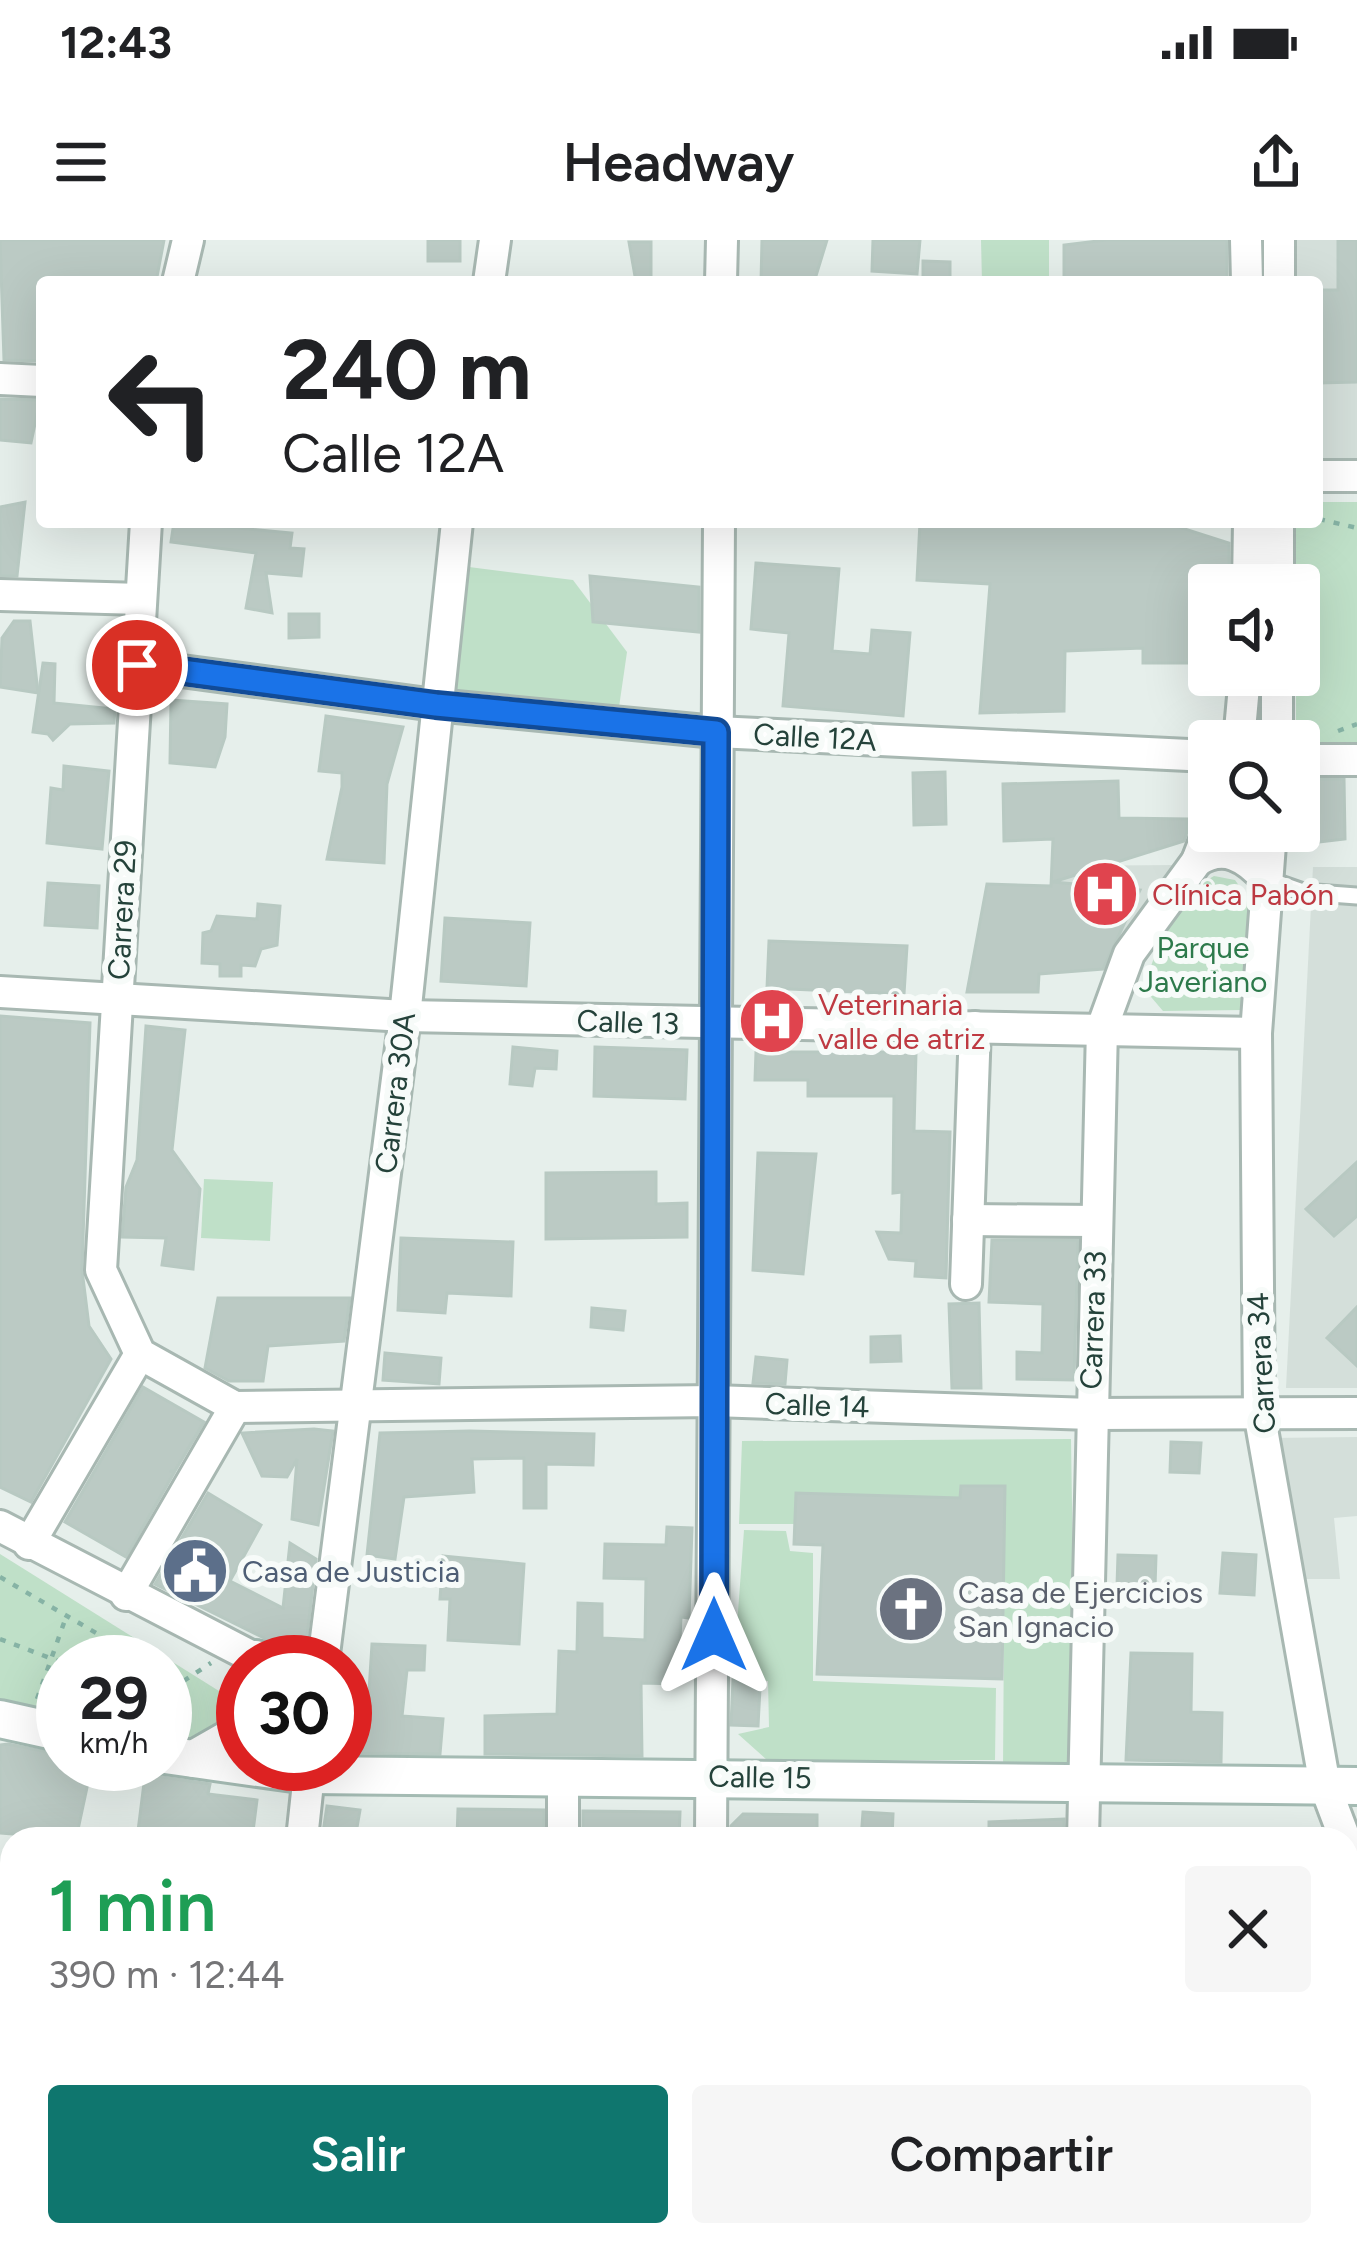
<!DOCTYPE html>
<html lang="es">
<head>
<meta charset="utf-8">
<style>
  body { margin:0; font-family:Figtree,sans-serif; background:#f6f6f6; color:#202124; height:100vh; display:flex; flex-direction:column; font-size:45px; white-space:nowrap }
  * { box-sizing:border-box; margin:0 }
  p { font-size:39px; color:#757577 }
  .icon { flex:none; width:66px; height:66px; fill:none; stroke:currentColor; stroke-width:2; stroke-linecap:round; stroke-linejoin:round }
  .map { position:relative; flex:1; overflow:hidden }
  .details { position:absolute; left:0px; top:1587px; width:1359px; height:420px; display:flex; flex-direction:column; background:#fff; border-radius:36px 36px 0 0; box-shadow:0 12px 48px #0002 }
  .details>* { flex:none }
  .hud { position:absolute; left:36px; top:36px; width:1287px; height:252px; border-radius:12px; box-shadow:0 12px 48px #0002; background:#fff; color:#202124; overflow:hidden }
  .buttons { position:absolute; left:1188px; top:324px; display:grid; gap:24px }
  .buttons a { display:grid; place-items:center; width:132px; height:132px; border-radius:12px; background:#fff; box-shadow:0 12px 48px #0002; font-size:60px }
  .speed { position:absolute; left:36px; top:1395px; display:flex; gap:24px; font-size:60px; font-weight:700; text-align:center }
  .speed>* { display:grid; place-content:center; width:156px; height:156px; border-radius:50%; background:#fff; box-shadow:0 12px 48px #0002; line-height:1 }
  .speed small { font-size:30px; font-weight:400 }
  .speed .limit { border:18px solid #d22; background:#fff; color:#111 }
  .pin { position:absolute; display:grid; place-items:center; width:102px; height:102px; color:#fff; margin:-51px; border:6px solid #fff; border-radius:50%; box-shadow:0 3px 12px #0007 }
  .me { position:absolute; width:132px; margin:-66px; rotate:0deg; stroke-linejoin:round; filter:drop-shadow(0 0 9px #0008) }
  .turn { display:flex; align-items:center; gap:42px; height:252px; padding:0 48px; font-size:54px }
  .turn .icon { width:156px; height:156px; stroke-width:2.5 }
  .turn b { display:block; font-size:84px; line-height:102px }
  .round { display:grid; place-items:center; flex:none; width:126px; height:126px; border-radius:12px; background:#f6f6f6 }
  .overview { display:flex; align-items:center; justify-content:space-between; height:204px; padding:0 48px }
  h1 { font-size:72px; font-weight:600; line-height:90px; color:#1e9e55 }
  .cta { display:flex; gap:24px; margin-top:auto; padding:24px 48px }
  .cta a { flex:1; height:138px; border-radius:12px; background:#0f766e; color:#fff; font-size:48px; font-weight:600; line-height:138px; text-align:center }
  .cta a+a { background:#f6f6f6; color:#202124 }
  .status { display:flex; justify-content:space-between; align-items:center; height:84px; padding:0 60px; background:#fff; direction:ltr }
  .status svg { height:33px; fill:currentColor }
  header { display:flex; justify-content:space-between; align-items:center; height:156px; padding:0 48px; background:#fff; font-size:54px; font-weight:600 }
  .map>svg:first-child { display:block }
  .built { fill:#d4dfda }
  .green { fill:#bfe0c8 }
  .building { fill:#bbcac4; stroke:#b8c9c2; stroke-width:3 }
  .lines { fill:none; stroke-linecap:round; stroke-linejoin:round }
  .lane-casing { stroke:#a8b8b2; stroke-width:21 }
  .street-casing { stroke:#a8b8b2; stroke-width:36 }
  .secondary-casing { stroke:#a4bbb3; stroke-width:42 }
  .path { stroke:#86b3a5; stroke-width:4.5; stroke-dasharray:6 9; stroke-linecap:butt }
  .lane { stroke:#fff; stroke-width:15 }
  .street { stroke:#fff; stroke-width:30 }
  .secondary { stroke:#fff; stroke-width:36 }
  .route-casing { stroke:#114b97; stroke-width:30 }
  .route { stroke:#1a73e8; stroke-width:21 }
  .labels { text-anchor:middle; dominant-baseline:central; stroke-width:12; stroke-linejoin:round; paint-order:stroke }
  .street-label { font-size:30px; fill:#24423a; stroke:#f7fbf9 }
  .health-label { font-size:30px; fill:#be3a42; stroke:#f7fbf9; text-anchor:start }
  .park-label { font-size:30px; fill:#2d7a4b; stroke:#f7fbf9 }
  .service-label { font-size:30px; fill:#4e5e75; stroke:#f7fbf9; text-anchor:start }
  .worship-label { font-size:30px; fill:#5b616d; stroke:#f7fbf9; text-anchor:start }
</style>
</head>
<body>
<div class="status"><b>12:43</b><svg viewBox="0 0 49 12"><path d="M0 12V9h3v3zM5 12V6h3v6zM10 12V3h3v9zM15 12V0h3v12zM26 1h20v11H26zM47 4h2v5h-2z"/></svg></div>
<header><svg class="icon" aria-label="menu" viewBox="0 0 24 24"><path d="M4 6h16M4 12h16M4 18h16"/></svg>Headway<svg class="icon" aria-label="share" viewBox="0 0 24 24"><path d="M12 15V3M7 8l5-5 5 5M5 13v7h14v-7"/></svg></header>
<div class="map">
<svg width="1357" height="2007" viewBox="0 0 1357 2007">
  <rect width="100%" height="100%" fill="#e6efeb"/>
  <g class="built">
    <path d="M1291,0H1357V218L1317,219V42H1290Z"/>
    <path d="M1176,625L1130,705H1113L1112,728L1047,733L1052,626Z"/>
    <path d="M1313,627H1357V1148H1286Z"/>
    <path d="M1357,1197V1276L1334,1278L1340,1339H1294L1268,1198Z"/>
  </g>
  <g class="green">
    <path d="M981,0H1049V42H982Z"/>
    <path d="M1317,262H1357V506H1299L1296,501V282H1317Z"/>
    <path d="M469,327L573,340L627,412L618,474L453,454Z"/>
    <path d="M1214,636L1235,640C1262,674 1247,729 1244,770L1163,771L1146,751C1149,714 1182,654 1214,636Z"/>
    <path d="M204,939L273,942L270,1001L201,998Z"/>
    <path d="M1071,1199L1076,1530L1003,1528L1005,1246L960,1259L797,1253L795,1284H739L742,1201Z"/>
    <path d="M744,1290L786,1291L790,1311L813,1313V1441L996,1448L995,1520H767L738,1494L769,1487L768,1441L733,1440Z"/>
    <path d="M0,1314L219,1451L227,1476L213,1497L165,1502V1422H63V1482L0,1470Z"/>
  </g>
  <g class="building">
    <path d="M0,0H164L156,42H42V121L4,120Z"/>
    <rect x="428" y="0" width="32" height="21"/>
    <path d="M762,0H827L815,39L761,42Z"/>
    <path d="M873,0H920L917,34L872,31Z"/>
    <path d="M1106,0H1227V42H1064V5Z"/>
    <path d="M1338,0H1357V142L1319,143V50H1338Z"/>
    <path d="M629,2H651V42H636Z"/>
    <path d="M923,21L950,22V42H923Z"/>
    <path d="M0,159L40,160L31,203L0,200Z"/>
    <path d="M25,262L17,336H0V267Z"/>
    <path d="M174,282L292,293L290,308L304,309L301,336L266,333L272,373L246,368L256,313L171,302Z"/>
    <path d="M920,282H1163L1229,303V345H1209V423H1143V408L1065,411L1064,471L980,473L990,344L917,340Z"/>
    <path d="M756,323L839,329L832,411L870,414L872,390L910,393L903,476L783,466L789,393L751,389Z"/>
    <path d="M590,336L699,347V392L593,382Z"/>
    <path d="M289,374H319V397L289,398Z"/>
    <path d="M14,381H30L38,453L0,447L2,398Z"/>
    <path d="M43,423L55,424L54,463L115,469L114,483L70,484L53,500L48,494L33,492Z"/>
    <path d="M171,460L227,464L225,497L215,527L170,523Z"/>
    <path d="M326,476L403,487L387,544L384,623L327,619L342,547V533L319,531Z"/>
    <path d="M64,526L109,531L102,609L47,603L51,548L63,550Z"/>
    <path d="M945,532L946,584L914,585L913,533Z"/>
    <path d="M1307,539H1344L1345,599L1310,603Z"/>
    <path d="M1118,541L1119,578L1187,579V592L1184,601L1053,642L1140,650L1103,729L1039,734L1038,752H967L987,644L1051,646L1053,599L1004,601L1003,544Z"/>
    <path d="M48,643L99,646L97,688L45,685Z"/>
    <path d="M258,664L280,666L277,705L261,709L255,726L241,725V736H220V724L202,723L203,693L211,691L217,676L257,679Z"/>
    <path d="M445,678L530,683L526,746L441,741Z"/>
    <path d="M769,701L907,706L904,754L767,748Z"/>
    <path d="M0,776L90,783L82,1030L89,1086L111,1119L31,1262L0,1247Z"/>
    <path d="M146,786L185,790L172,910L200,949L193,1029L162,1025L166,998L122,997L126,947L137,920Z"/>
    <path d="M513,807L557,811L556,829L535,828L532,846L510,844Z"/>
    <path d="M595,807L687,810L685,859L594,856Z"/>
    <path d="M756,812H916L914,891L950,892L946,1038L915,1036L916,1021L889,1019L877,992L901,993L902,952L893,953L894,856H808V840H755Z"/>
    <path d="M758,913L816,914L803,1034L753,1030Z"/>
    <path d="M1357,922V976L1334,996L1306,969Z"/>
    <path d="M656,932V964L687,963V997L546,999V933Z"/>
    <path d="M401,998L513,1002L511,1056L447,1053L445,1073L398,1070Z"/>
    <path d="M992,1000H1078L1074,1140L1017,1139V1112L1042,1113L1043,1064L989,1062Z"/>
    <path d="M218,1058H350L344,1101L268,1106L263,1141H229L205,1128Z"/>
    <path d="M979,1063L981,1148H952L949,1064Z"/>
    <path d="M1357,1067V1126L1327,1098Z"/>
    <path d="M592,1068L625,1071L623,1090L591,1087Z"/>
    <path d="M900,1096L901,1121L871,1122V1097Z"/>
    <path d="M385,1113L441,1118L439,1144L383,1140Z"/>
    <path d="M756,1117L787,1120L785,1144L753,1143Z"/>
    <path d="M143,1147L204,1182L175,1231H170L174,1233L126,1317L65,1282Z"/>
    <path d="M314,1189L333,1191L318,1285L292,1279L297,1219L287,1237L262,1236L242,1193Z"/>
    <path d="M470,1191L594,1194L593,1225L546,1224V1268H524V1218L472,1219L474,1252L404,1257L395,1319L367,1315L380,1193Z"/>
    <path d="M1171,1202L1201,1203L1199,1233L1170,1232Z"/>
    <path d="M961,1246H1005L1002,1439L817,1434L823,1305L794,1304L796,1253L960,1258Z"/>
    <path d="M208,1253L261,1285L230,1341L283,1368L290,1303L316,1319L304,1422H286L264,1398L155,1344Z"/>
    <path d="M667,1287L692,1288L689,1378L681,1377L678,1444L641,1443L642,1516L485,1514V1476L557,1474L559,1411L577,1412L578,1363L602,1364V1398L645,1400L646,1339L604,1338L605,1304L666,1305Z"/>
    <path d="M1223,1313L1256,1315L1254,1355L1220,1353Z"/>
    <path d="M1118,1315L1156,1316L1155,1347L1117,1346Z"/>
    <path d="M443,1316L524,1324L519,1404L448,1400L450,1359H440Z"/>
    <path d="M372,1404L425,1406L424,1430H407L402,1476L443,1479L440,1514L345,1513V1449L369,1451Z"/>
    <path d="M1131,1413L1192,1414L1191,1472L1222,1473L1221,1522L1126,1520Z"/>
    <path d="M733,1440L760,1448L758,1486L731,1485Z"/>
    <path d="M8,1504L63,1515V1524H92L76,1599L0,1593V1505Z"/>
    <path d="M146,1527L162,1537L210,1544L208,1554L257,1560L252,1599H137Z"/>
    <path d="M327,1566L360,1570L355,1599H322Z"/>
    <path d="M458,1569L544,1570V1599L457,1598Z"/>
    <path d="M583,1571L680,1572L679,1599H583Z"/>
    <path d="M863,1572L893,1574L892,1599H861Z"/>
    <path d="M743,1574L817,1575V1599H730L731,1586Z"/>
    <path d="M1064,1579V1599H989V1582Z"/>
  </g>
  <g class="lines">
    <defs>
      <g id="lane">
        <path d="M1266,639L1303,652L1357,656"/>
        <path d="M261,2007L262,1995"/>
        <path d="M323,2007L325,1995"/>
        <path d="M380,2007L384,1995"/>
      </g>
      <g id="street">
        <path d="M1246,0L1247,42"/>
        <path d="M178,42L188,0"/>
        <path d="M489,42L495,0"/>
        <path d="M721,42L722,0"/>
        <path d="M1279,42V0"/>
        <path d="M0,139L42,141"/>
        <path d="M1317,236H1357"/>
        <path d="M146,282L101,1030L140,1114L235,1167L714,1161L1091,1174L1357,1173"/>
        <path d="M1248,345L1249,282"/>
        <path d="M1278,345V282"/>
        <path d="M0,355L141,359"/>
        <path d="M137,425L435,465L716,492L1209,516"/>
        <path d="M1239,501L1245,435"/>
        <path d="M1277,501V435"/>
        <path d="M1299,520H1357"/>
        <path d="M1271,591L1256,793L1259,1172L1325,1546L1345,1599"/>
        <path d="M1197,621C1224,603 1246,617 1266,639"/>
        <path d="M0,752L405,776L1256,793"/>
        <path d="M968,980L1096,981"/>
        <path d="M966,1044L975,787"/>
        <path d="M0,1286L262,1422"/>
        <path d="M29,1304L140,1114"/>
        <path d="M126,1355L235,1167"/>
        <path d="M323,1422L405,776L457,282"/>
        <path d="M302,1599L310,1524"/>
        <path d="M563,1599V1538"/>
        <path d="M711,1599L719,282"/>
        <path d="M1083,1599L1102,788L1129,714L1197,621L1209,590"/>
        <path d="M1347,1604L1357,1631"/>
        <path d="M23,2007L28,1995"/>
        <path d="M424,2007L428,1995"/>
        <path d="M691,2007L692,1995"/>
        <path d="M1059,2007L1061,1995"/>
      </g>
      <g id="secondary">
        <path d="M255,1422L256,1419"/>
        <path d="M0,1479L63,1493"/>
        <path d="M165,1515L308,1535L1357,1546"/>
        <path d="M194,1519L229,1499L243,1484"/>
        <path d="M0,1815L12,1818"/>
        <path d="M1347,1861H1357"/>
      </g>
    </defs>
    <use href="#lane" class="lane-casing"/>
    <use href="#street" class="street-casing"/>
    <use href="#secondary" class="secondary-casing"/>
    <g class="path">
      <path d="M1319,279L1357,288"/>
      <path d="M1338,491L1357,484"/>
      <path d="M0,1337L146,1422"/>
      <path d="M0,1399L63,1423"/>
      <path d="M165,1435L179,1444"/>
      <path d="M37,1459L66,1377"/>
      <path d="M165,1464L179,1444L211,1423"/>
    </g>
    <use href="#lane" class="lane"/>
    <use href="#street" class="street"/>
    <use href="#secondary" class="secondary"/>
  </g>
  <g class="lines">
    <defs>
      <path id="route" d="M137,425L436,465L716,492L714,1395"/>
    </defs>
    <use href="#route" class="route-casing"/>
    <use href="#route" class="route"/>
  </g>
  <defs>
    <symbol id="hospital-disc" viewBox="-11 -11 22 22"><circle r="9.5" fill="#e0444e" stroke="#f7fbf9"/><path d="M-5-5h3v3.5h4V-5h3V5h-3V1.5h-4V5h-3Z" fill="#fff"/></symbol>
    <symbol id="civic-disc" viewBox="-11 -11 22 22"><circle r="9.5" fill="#5c6f8a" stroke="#f7fbf9"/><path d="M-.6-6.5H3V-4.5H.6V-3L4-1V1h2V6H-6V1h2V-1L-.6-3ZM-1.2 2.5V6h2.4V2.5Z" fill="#fff"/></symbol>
    <symbol id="church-disc" viewBox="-11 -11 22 22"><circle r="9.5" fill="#6b7280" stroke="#f7fbf9"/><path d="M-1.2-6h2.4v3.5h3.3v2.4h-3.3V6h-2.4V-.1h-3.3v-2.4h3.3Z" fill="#fff"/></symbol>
  </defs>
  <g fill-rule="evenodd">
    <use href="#hospital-disc" x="1067" y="616" width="76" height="76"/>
    <use href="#hospital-disc" x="734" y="743" width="76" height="76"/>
    <use href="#civic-disc" x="157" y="1293" width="76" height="76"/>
    <use href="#church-disc" x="873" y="1331" width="76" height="76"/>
  </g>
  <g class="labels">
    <g class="street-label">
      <text transform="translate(815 497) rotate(3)">Calle 12A</text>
      <text transform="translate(122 670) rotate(-87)">Carrera 29</text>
      <text transform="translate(628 782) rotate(2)">Calle 13</text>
      <text transform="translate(395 853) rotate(-83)">Carrera 30A</text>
      <text transform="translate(1093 1080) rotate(-88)">Carrera 33</text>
      <text transform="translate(1261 1123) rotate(-93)">Carrera 34</text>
      <text transform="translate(817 1165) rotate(2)">Calle 14</text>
      <text transform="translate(760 1537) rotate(1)">Calle 15</text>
    </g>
    <g class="health-label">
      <text x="1152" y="654">Clínica Pabón</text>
      <text x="818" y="764">Veterinaria<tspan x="818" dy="34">valle de atriz</tspan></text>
    </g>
    <g class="park-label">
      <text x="1203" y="707">Parque<tspan x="1203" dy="34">Javeriano</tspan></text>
    </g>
    <g class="service-label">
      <text x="242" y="1331">Casa de Justicia</text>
    </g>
    <g class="worship-label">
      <text x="958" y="1352">Casa de Ejercicios<tspan x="958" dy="34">San Ignacio</tspan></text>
    </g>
  </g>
</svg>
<div class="buttons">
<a><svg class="icon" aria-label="sound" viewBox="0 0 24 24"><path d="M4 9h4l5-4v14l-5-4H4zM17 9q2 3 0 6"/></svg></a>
<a><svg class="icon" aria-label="search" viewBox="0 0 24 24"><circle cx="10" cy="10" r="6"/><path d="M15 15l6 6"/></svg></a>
</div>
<div class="speed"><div>29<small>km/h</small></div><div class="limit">30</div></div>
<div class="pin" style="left:137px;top:425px;background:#d93025"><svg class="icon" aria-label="arrive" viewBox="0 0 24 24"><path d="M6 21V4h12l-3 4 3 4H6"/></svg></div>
<svg class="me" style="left:714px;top:1395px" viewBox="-20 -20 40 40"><path d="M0-17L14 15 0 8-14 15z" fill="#1a73e8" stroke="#fff" stroke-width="4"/></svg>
<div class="hud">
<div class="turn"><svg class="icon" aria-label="left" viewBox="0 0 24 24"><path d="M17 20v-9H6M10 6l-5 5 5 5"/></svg><div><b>240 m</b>Calle 12A</div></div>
</div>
<section class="details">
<div class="overview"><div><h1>1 min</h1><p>390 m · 12:44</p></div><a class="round"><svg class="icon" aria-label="close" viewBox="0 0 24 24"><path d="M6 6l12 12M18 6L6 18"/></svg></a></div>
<div class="cta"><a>Salir</a><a>Compartir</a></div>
</section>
</div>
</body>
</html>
